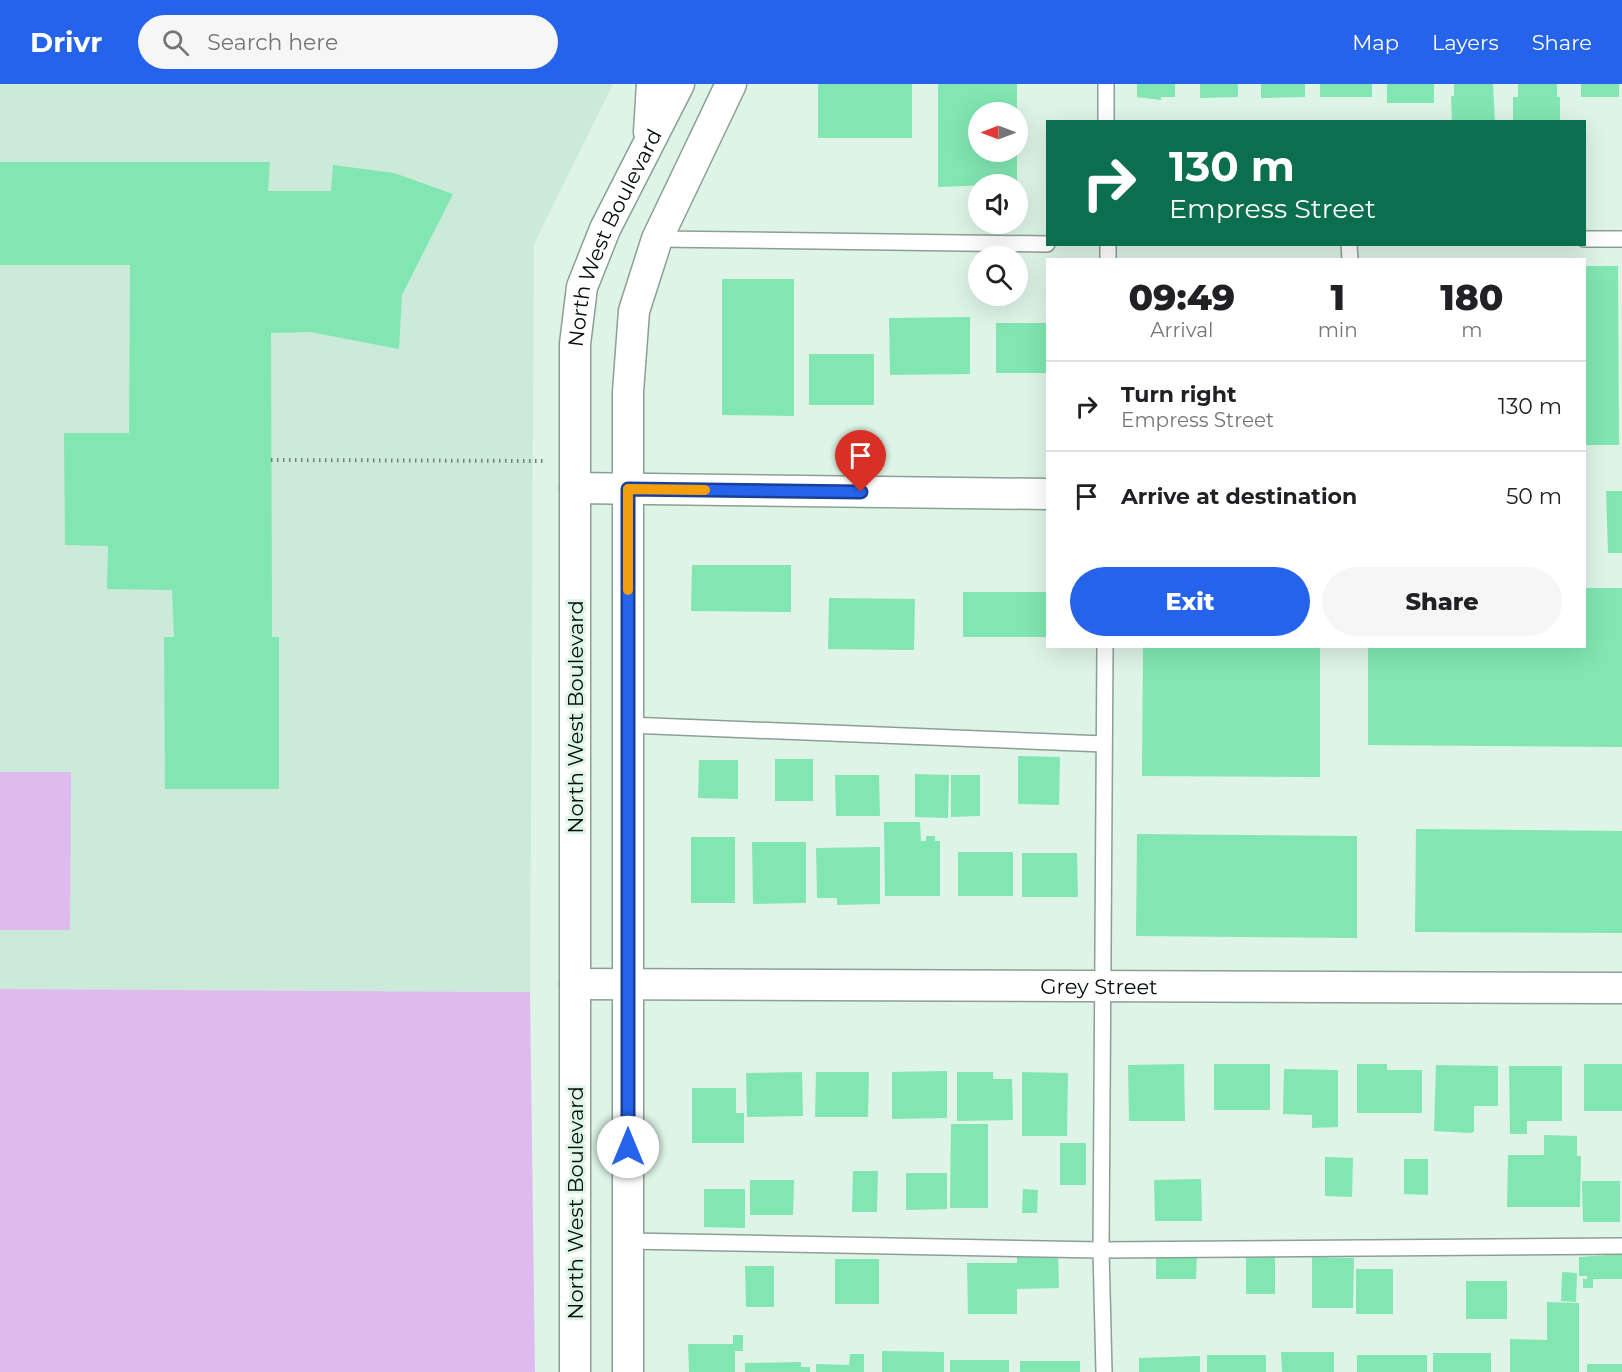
<!DOCTYPE html>
<html lang="en">
<head>
<meta charset="utf-8">
<style>
  body { margin:0; font-family:Montserrat,sans-serif; background:#f6f6f6; color:#202124; height:100vh; display:flex; flex-direction:column; font-size:22px; white-space:nowrap }
  * { box-sizing:border-box; margin:0 }
  p { font-size:20px; color:#757577 }
  .icon { flex:none; width:33px; height:33px; fill:none; stroke:currentColor; stroke-width:2; stroke-linecap:round; stroke-linejoin:round }
  .map { position:relative; flex:1; overflow:hidden }
  .details { position:absolute; left:1046px; top:174px; width:540px; height:390px; display:flex; flex-direction:column; background:#fff; border-radius:0px; box-shadow:0 6px 24px #0002 }
  .details>* { flex:none }
  .banner { position:absolute; left:1046px; top:36px; width:540px; height:126px; border-radius:0px; box-shadow:0 6px 24px #0002; background:#0b6e4f; color:#fff; overflow:hidden }
  .needle { width:39px; rotate:270deg }
  .buttons { position:absolute; left:968px; top:18px; display:grid; gap:12px }
  .buttons a { display:grid; place-items:center; width:60px; height:60px; border-radius:50%; background:#fff; box-shadow:0 6px 24px #0002; font-size:30px }
  .pin { position:absolute; display:grid; place-items:center; width:51px; height:51px; color:#fff; margin:-62px -26px; border-radius:50% 50% 50% 0; rotate:-45deg; box-shadow:0 0 6px #0007 }
  .pin .icon { rotate:45deg }
  .me { position:absolute; width:66px; margin:-33px; rotate:0deg; stroke-linejoin:round; filter:drop-shadow(0 0 4px #0008) }
  .turn { display:flex; align-items:center; gap:21px; height:126px; padding:0 24px; font-size:27px }
  .turn .icon { width:78px; height:78px; stroke-width:2.5 }
  .turn b { display:block; font-size:42px; line-height:51px }
  .eta { display:flex; justify-content:space-evenly; align-items:center; height:102px; text-align:center }
  .eta b { font-size:36px; font-weight:800; line-height:42px }
  .cta { display:flex; gap:12px; margin-top:auto; padding:12px 24px }
  .cta a { flex:1; height:69px; border-radius:36px; background:#2563eb; color:#fff; font-size:24px; font-weight:800; line-height:69px; text-align:center }
  .cta a+a { background:#f6f6f6; color:#202124 }
  ul { padding:0; list-style:none }
  li { display:flex; align-items:center; gap:18px; height:90px; padding:0 24px; border-top:2px solid #e0e0e0 }
  li div { flex:1 }
  li b { display:block; font-size:22px }
  li em { font-style:normal }
  header { display:flex; align-items:center; gap:36px; box-sizing:border-box; height:84px; padding:0 30px; background:#2563eb; color:#fff }
  header strong { font-size:28px }
  nav { display:flex; gap:33px; margin-inline-start:auto; font-size:21px }
  .search { width:420px; height:54px; background:#f6f6f6; display:flex; align-items:center; gap:15px; box-sizing:border-box; padding:0 21px; border-radius:33px; color:#757577; font-size:22px }
  .map>svg:first-child { display:block }
  .built { fill:#ccead9 }
  .green { fill:#dfbaee }
  .building { fill:#81e6b2 }
  .lines { fill:none; stroke-linecap:round; stroke-linejoin:round }
  .service-casing { stroke:#8ba094; stroke-width:18 }
  .minor-casing { stroke:#8ba094; stroke-width:33 }
  .path { stroke:#708076; stroke-width:4; stroke-dasharray:1.5 4.5; stroke-linecap:butt }
  .service { stroke:#fff; stroke-width:15 }
  .minor { stroke:#fff; stroke-width:30 }
  .route-casing { stroke:#184099; stroke-width:15 }
  .route { stroke:#2563eb; stroke-width:10 }
  .slow { stroke:#f59e0b; stroke-width:10 }
  .labels { text-anchor:middle; dominant-baseline:central; stroke-width:6; stroke-linejoin:round; paint-order:stroke }
  .street-label { font-size:21px; fill:#060e09; stroke:#ddf4e6 }
</style>
</head>
<body>
<header>
<strong>Drivr</strong>
<div class="search"><svg class="icon" aria-label="search" viewBox="0 0 24 24"><circle cx="10" cy="10" r="6"/><path d="M15 15l6 6"/></svg>Search here</div>
<nav><a>Map</a><a>Layers</a><a>Share</a></nav>
</header>
<div class="map">
<svg width="1622" height="1288" viewBox="0 0 1622 1288">
  <rect width="100%" height="100%" fill="#ddf4e6"/>
  <path class="built" d="M0,0H613L534,160L530,908L0,905Z"/>
  <g class="green">
    <path d="M0,688H71L70,846H0Z"/>
    <path d="M0,905L530,908L535,1288H0Z"/>
  </g>
  <g class="building">
    <rect x="818" y="0" width="94" height="54"/>
    <path d="M938,0H1017V28H978V68H1017V100L938,103Z"/>
    <path d="M1137,0H1175V13H1161V16L1137,13Z"/>
    <path d="M1200,0H1238V13L1200,14Z"/>
    <path d="M1261,0H1305V13L1261,14Z"/>
    <rect x="1320" y="0" width="52" height="13"/>
    <rect x="1387" y="0" width="47" height="19"/>
    <path d="M1454,0H1493L1495,38H1452L1451,12H1454Z"/>
    <path d="M1518,0H1557V13H1560V38H1513V13H1518Z"/>
    <rect x="1581" y="0" width="38" height="13"/>
    <path d="M0,78H270L268,107H331L333,81L394,89L453,110L402,211L399,265L310,248L271,249L272,553H279V705H165L164,553H174L172,506L107,505L108,462L65,461L64,349H129L130,181H0Z"/>
    <path d="M1584,182H1618L1619,361H1584Z"/>
    <path d="M722,195H794V332L722,331Z"/>
    <path d="M970,233V290L890,291L889,234Z"/>
    <rect x="996" y="239" width="51" height="50"/>
    <rect x="809" y="270" width="65" height="51"/>
    <path d="M1606,407H1622V469H1608Z"/>
    <path d="M692,481H791V528L691,527Z"/>
    <path d="M1584,504H1622V663L1368,661V562H1584Z"/>
    <rect x="963" y="508" width="84" height="45"/>
    <path d="M829,514L915,515L914,566L828,565Z"/>
    <path d="M1143,562H1320V693L1142,692Z"/>
    <path d="M1018,672L1060,673L1059,721L1018,720Z"/>
    <rect x="775" y="675" width="38" height="42"/>
    <path d="M699,676H738V715L698,714Z"/>
    <path d="M915,690L949,691L948,734L915,733Z"/>
    <path d="M835,691H879L880,732H836Z"/>
    <path d="M951,691H980V732L951,733Z"/>
    <path d="M884,738H920L921,757H926V752H935V757H940V812H885Z"/>
    <path d="M1416,745L1622,747V849L1415,848Z"/>
    <path d="M1137,750L1357,752V854L1136,852Z"/>
    <rect x="691" y="753" width="44" height="66"/>
    <path d="M752,758H806V819L753,820Z"/>
    <path d="M880,763V820L837,821V814H817L816,764Z"/>
    <rect x="958" y="768" width="55" height="44"/>
    <path d="M1022,769H1077L1078,813H1022Z"/>
    <path d="M1184,980L1185,1037H1129L1128,981Z"/>
    <rect x="1214" y="980" width="56" height="46"/>
    <path d="M1357,980H1387V986H1422V1029H1357Z"/>
    <rect x="1584" y="980" width="38" height="47"/>
    <path d="M1436,981L1498,982V1022H1474V1048L1470,1049L1434,1047Z"/>
    <path d="M1509,982H1562V1037H1527V1050H1510Z"/>
    <path d="M1284,985L1338,986V1043L1312,1044V1031L1283,1030Z"/>
    <path d="M947,987V1034L892,1035V988Z"/>
    <path d="M802,988L803,1032L747,1033L746,989Z"/>
    <path d="M816,988H869L868,1033H815Z"/>
    <path d="M957,988H993V995H1012L1013,1036L957,1037Z"/>
    <path d="M1022,988L1068,989L1067,1052H1022Z"/>
    <path d="M692,1004H736V1029H744V1059H692Z"/>
    <path d="M951,1040H988V1124H950Z"/>
    <path d="M1544,1051L1577,1052V1072H1581L1580,1123H1507L1508,1071H1544Z"/>
    <rect x="1060" y="1059" width="26" height="42"/>
    <path d="M1325,1073L1353,1074L1352,1113L1325,1112Z"/>
    <path d="M1404,1075H1428V1111L1404,1110Z"/>
    <path d="M853,1087H878L877,1128H852Z"/>
    <path d="M906,1089H947V1125L906,1126Z"/>
    <path d="M1201,1095L1202,1137H1155L1154,1096Z"/>
    <path d="M750,1096H794L793,1131H750Z"/>
    <path d="M1582,1097H1620V1138H1583Z"/>
    <path d="M704,1105H745V1144L704,1143Z"/>
    <path d="M1023,1105L1038,1106L1037,1129H1022Z"/>
    <path d="M1058,1168L1059,1204L1017,1205V1230H968L967,1179H1017V1169Z"/>
    <path d="M1156,1170H1197L1196,1195H1156Z"/>
    <path d="M1622,1170V1195H1593V1204H1583V1195H1587V1192H1579V1173Z"/>
    <rect x="1246" y="1173" width="29" height="37"/>
    <path d="M1312,1173L1354,1174L1353,1224H1312Z"/>
    <rect x="835" y="1175" width="44" height="45"/>
    <path d="M745,1182H774V1223H746Z"/>
    <rect x="1356" y="1185" width="37" height="45"/>
    <path d="M1562,1188L1577,1189L1576,1218L1561,1217Z"/>
    <rect x="1466" y="1197" width="41" height="38"/>
    <path d="M1547,1218L1579,1219V1288H1510V1255L1547,1256Z"/>
    <path d="M733,1251H743V1267H735V1288H689L688,1260H733Z"/>
    <path d="M882,1267L944,1268V1288H882Z"/>
    <path d="M1281,1268H1334V1288H1282Z"/>
    <rect x="1433" y="1269" width="58" height="19"/>
    <path d="M850,1270H864V1288H816V1280L849,1281Z"/>
    <rect x="1207" y="1271" width="59" height="17"/>
    <rect x="1357" y="1271" width="70" height="17"/>
    <path d="M1200,1272V1288H1139V1274Z"/>
    <rect x="950" y="1276" width="59" height="12"/>
    <rect x="1020" y="1277" width="60" height="11"/>
    <path d="M801,1278V1283H810V1288H745V1279Z"/>
    <rect x="1587" y="1280" width="35" height="8"/>
  </g>
  <g class="lines">
    <defs>
      <g id="service">
        <path d="M1106,0V38"/>
        <path d="M657,155L1047,160"/>
        <path d="M1584,155H1622"/>
        <path d="M1349,160L1350,176"/>
        <path d="M1108,176V160"/>
        <path d="M628,641L1104,660"/>
        <path d="M628,1157L1101,1166L1622,1162"/>
        <path d="M1104,1288L1101,1166L1105,562"/>
      </g>
      <g id="minor">
        <path d="M649,48L652,0"/>
        <path d="M575,404L1047,410"/>
        <path id="s1" d="M575,900L1622,904"/>
        <path id="s2" d="M575,1288V260L582,203L605,145L679,0"/>
        <path d="M628,1288V308L634,227L657,155L731,0"/>
      </g>
    </defs>
    <use href="#service" class="service-casing"/>
    <use href="#minor" class="minor-casing"/>
    <path class="path" d="M271,376L545,377"/>
    <use href="#service" class="service"/>
    <use href="#minor" class="minor"/>
  </g>
  <g class="lines">
    <defs>
      <path id="route" d="M628,1063V405L861,408"/>
    </defs>
    <use href="#route" class="route-casing"/>
    <use href="#route" class="route"/>
    <path class="slow" d="M628,506V405L705,406"/>
  </g>
  <g class="labels">
    <g class="street-label">
      <text stroke="none"><textPath href="#s2" startOffset="1142">North West Boulevard</textPath></text>
      <text transform="translate(575 633) rotate(-90)">North West Boulevard</text>
      <text stroke="none"><textPath href="#s1" startOffset="524">Grey Street</textPath></text>
      <text transform="translate(575 1119) rotate(-90)">North West Boulevard</text>
    </g>
  </g>
</svg>
<div class="buttons">
<a><svg class="needle" viewBox="-14 -14 28 28"><path d="M0-13l5 13h-10z" fill="#e53935"/><path d="M0 13l5-13h-10z" fill="#757577"/></svg></a>
<a><svg class="icon" aria-label="sound" viewBox="0 0 24 24"><path d="M4 9h4l5-4v14l-5-4H4zM17 9q2 3 0 6"/></svg></a>
<a><svg class="icon" aria-label="search" viewBox="0 0 24 24"><circle cx="10" cy="10" r="6"/><path d="M15 15l6 6"/></svg></a>
</div>
<div class="pin" style="left:861px;top:408px;background:#d93025"><svg class="icon" aria-label="arrive" viewBox="0 0 24 24"><path d="M6 21V4h12l-3 4 3 4H6"/></svg></div>
<svg class="me" style="left:628px;top:1063px" viewBox="-20 -20 40 40"><circle r="19" fill="#fff"/><path d="M0-13L10 11 0 6-10 11z" fill="#2563eb"/></svg>
<div class="banner">
<div class="turn"><svg class="icon" aria-label="right" viewBox="0 0 24 24"><path d="M7 20v-9h11M14 6l5 5-5 5"/></svg><div><b>130 m</b>Empress Street</div></div>
</div>
<section class="details">
<div class="eta">
<div><b>09:49</b><p>Arrival</p></div>
<div><b>1</b><p>min</p></div>
<div><b>180</b><p>m</p></div>
</div>
<ul>
<li><svg class="icon" aria-label="right" viewBox="0 0 24 24"><path d="M7 20v-9h11M14 6l5 5-5 5"/></svg><div><b>Turn right</b><p>Empress Street</p></div><em>130 m</em></li>
<li><svg class="icon" aria-label="arrive" viewBox="0 0 24 24"><path d="M6 21V4h12l-3 4 3 4H6"/></svg><div><b>Arrive at destination</b></div><em>50 m</em></li>
</ul>
<div class="cta"><a>Exit</a><a>Share</a></div>
</section>
</div>
</body>
</html>
